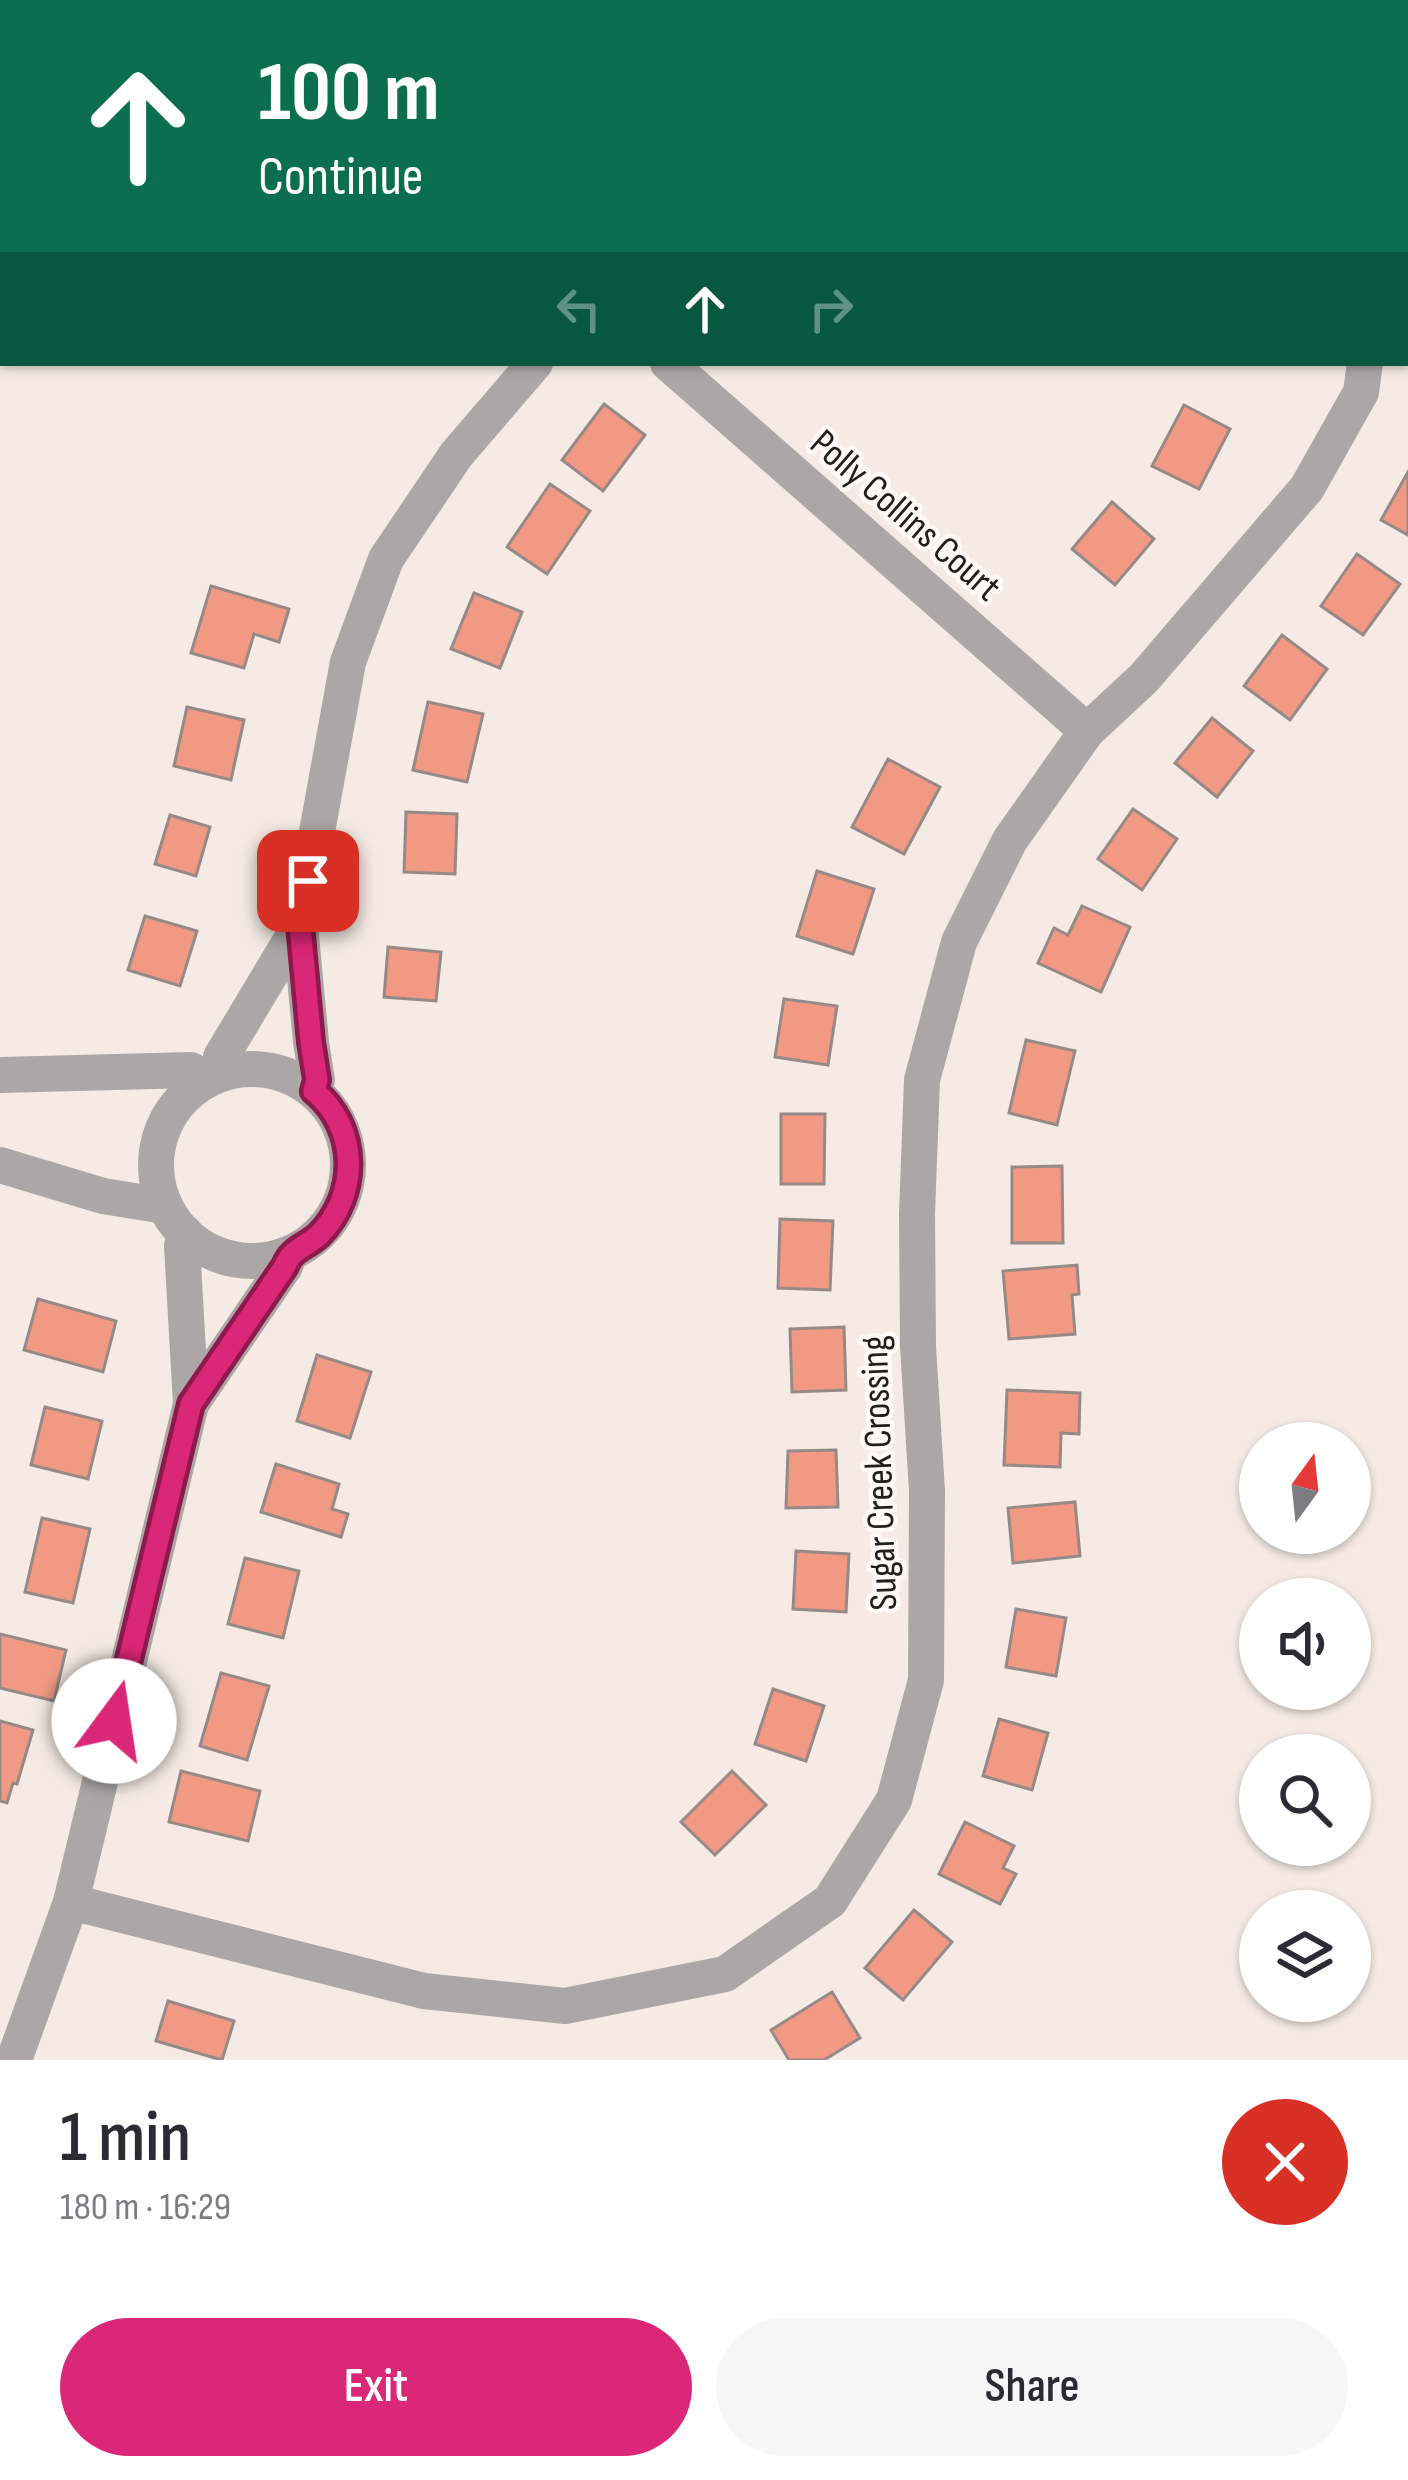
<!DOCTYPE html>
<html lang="en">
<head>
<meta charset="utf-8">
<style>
  body { margin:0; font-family:"Sofia Sans Condensed",sans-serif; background:#f7f7f7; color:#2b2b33; height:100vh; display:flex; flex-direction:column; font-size:45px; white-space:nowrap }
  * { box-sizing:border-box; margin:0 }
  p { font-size:39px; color:#7c7c81 }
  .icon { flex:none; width:66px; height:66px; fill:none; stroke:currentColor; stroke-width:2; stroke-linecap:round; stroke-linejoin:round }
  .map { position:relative; height:2060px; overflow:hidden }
  .side { display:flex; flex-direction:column; background:#fff; flex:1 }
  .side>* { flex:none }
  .guide { position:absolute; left:0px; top:0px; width:1410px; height:366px; box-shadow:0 3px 9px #0004; background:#0b6e4f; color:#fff; overflow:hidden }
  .needle { width:78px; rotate:15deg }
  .buttons { position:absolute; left:1239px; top:1422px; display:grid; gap:24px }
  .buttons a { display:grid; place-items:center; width:132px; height:132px; border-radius:50%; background:#fff; box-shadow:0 3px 9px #0004; font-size:60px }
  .pin { position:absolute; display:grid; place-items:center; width:102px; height:102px; color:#fff; margin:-51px; border-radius:24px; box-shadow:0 6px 18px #0006 }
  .me { position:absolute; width:132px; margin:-66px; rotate:14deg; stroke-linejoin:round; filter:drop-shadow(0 0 9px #0008) }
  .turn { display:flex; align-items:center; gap:42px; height:252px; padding:0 60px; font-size:54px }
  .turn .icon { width:156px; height:156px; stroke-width:2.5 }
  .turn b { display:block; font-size:84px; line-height:102px }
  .lanes { display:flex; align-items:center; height:114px; padding:0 60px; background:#0003; justify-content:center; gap:60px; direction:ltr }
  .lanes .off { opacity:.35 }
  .round { display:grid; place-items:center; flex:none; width:126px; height:126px; border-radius:63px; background:#f7f7f7 }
  .overview { display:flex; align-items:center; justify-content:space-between; height:204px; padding:0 60px }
  h1 { font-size:72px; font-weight:600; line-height:90px }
  .action { display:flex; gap:24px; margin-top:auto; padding:24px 60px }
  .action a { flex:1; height:138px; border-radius:72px; background:#db2777; color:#fff; font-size:48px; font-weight:600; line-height:138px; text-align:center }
  .action a+a { background:#f7f7f7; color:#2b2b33 }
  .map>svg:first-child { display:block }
  .building { fill:#f19983; stroke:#958a87; stroke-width:3 }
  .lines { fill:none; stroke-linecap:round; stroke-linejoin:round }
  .minor { stroke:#aca7a6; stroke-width:36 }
  .route-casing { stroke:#8e194d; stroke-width:30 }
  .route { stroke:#db2777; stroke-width:21 }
  .labels { text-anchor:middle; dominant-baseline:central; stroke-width:9; stroke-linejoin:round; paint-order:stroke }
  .street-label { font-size:39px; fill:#201d1a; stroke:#fff9f5 }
</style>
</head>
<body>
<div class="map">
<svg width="1408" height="2060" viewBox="0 0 1408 2060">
  <rect width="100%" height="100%" fill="#f5ebe4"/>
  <g class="building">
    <path d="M604,404L645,435L603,491L562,460Z"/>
    <path d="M1184,405L1230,429L1199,489L1152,466Z"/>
    <path d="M1408,472V535L1381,520Z"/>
    <path d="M550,484L590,511L547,574L507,547Z"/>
    <path d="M1112,502L1154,539L1115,585L1072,549Z"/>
    <path d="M1357,554L1400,584L1363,635L1321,606Z"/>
    <path d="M211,586L289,609L279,642L254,634L244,668L191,653Z"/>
    <path d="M474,593L522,612L500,668L451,649Z"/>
    <path d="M1282,635L1327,669L1290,720L1244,686Z"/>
    <path d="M428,702L483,714L467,782L413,770Z"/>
    <path d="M187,707L244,720L231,780L174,766Z"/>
    <path d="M1212,718L1253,751L1217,797L1175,763Z"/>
    <path d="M888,759L940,787L904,854L852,827Z"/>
    <path d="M1133,809L1177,839L1142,890L1098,859Z"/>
    <path d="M406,812L457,814L455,874L404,872Z"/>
    <path d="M170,815L210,827L196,876L155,864Z"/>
    <path d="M817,871L874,889L853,954L797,936Z"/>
    <path d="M1082,906L1130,927L1101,992L1038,963L1054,928L1068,935Z"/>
    <path d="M145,916L197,931L180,986L128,970Z"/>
    <path d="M388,947L441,952L436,1001L384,997Z"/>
    <path d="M784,999L837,1006L828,1065L775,1057Z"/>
    <path d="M1026,1040L1075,1051L1057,1125L1009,1113Z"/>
    <path d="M781,1114H825L824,1184H781Z"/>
    <path d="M1062,1166L1063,1243H1012V1167Z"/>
    <path d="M780,1219L833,1221L830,1290L778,1288Z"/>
    <path d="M1077,1265L1079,1294L1072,1295L1075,1334L1009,1339L1003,1271Z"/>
    <path d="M38,1299L116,1321L103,1372L24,1350Z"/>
    <path d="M844,1327L846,1390L792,1392L790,1329Z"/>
    <path d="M317,1355L371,1372L350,1438L297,1421Z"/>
    <path d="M1007,1390L1080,1393L1079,1434L1061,1433L1060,1467L1004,1465Z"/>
    <path d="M45,1407L102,1421L88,1479L31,1465Z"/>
    <path d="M836,1450L838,1507L786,1508L788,1451Z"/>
    <path d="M276,1464L339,1484L332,1509L348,1514L341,1537L261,1512Z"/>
    <path d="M1075,1502L1080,1556L1013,1563L1008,1508Z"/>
    <path d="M42,1518L90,1529L73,1603L25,1592Z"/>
    <path d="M796,1551L849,1554L846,1612L793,1609Z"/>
    <path d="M245,1558L299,1571L283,1638L228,1624Z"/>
    <path d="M1016,1609L1066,1618L1056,1676L1006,1667Z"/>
    <path d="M0,1634L66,1650L54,1701L0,1688Z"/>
    <path d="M221,1673L269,1686L247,1760L200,1746Z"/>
    <path d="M773,1689L824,1706L806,1761L755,1744Z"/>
    <path d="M999,1719L1048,1733L1032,1790L983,1776Z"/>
    <path d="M0,1721L33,1730L17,1784L13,1783L7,1803L0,1801Z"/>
    <path d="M181,1771L260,1791L248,1841L169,1822Z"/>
    <path d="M732,1771L766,1805L715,1855L681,1822Z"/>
    <path d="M965,1822L1014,1846L1003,1868L1016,1874L1000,1904L939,1874Z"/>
    <path d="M914,1910L952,1942L903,2000L865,1968Z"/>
    <path d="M832,1992L860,2038L824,2060H789L771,2030Z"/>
    <path d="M168,2001L234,2021L222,2060L156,2041Z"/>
  </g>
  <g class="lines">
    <g class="minor">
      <path d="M668,363L1087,731"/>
      <circle cx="252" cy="1165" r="96"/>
      <path d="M220,1074L221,1057L300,925"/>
      <path d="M0,1075L191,1070L207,1080"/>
      <path d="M314,1091L317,1080L311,1042L300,925L348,662L386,559L456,455L535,363"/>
      <path d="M0,1165L103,1196L165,1206"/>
      <path d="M191,1404L285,1266L289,1255"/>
      <path d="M71,1902L424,1991L565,2006L725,1974L830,1901L894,1800L926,1680L927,1491L918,1346L917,1214L922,1080L959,942L1010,840L1087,731L1144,678L1307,488L1361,392L1365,363"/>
      <path d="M14,2060L71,1902L191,1404L182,1246L185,1233"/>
    </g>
  </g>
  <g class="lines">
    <defs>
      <path id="route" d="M114,1721L191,1404L285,1266C291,1249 306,1247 319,1235C359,1195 359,1128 314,1091L317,1080L311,1042L300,925L308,881"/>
    </defs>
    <use href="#route" class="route-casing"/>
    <use href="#route" class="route"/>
  </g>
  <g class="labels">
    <g class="street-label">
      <text transform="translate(905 516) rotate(41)">Polly Collins Court</text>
      <text transform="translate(880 1473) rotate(-92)">Sugar Creek Crossing</text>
    </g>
  </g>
</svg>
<div class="buttons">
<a><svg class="needle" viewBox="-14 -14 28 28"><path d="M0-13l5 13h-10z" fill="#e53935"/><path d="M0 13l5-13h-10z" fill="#7c7c81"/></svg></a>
<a><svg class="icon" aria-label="sound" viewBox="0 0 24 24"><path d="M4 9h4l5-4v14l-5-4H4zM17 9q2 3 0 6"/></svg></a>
<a><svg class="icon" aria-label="search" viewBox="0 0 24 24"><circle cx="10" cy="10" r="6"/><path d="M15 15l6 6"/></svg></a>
<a><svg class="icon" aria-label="layers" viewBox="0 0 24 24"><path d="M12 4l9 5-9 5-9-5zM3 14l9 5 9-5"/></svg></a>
</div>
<div class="pin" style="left:308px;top:881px;background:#d93025"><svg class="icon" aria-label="arrive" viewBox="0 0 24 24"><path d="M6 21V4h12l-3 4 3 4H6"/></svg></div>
<svg class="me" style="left:114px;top:1721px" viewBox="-20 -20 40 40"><circle r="19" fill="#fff"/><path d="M0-13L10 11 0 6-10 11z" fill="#db2777"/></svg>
<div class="guide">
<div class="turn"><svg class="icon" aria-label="ahead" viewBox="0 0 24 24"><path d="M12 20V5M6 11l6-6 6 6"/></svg><div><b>100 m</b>Continue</div></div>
<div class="lanes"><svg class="icon off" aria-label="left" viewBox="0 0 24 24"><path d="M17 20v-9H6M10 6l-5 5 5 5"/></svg><svg class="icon" aria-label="ahead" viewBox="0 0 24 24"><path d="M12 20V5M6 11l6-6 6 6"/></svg><svg class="icon off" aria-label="right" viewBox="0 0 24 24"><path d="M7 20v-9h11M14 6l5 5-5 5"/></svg></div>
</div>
</div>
<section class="side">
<div class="overview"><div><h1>1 min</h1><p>180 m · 16:29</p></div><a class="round" style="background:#d93025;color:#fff"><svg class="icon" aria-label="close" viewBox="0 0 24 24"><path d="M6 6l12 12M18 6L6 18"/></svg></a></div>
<div class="action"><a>Exit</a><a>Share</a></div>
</section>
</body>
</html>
